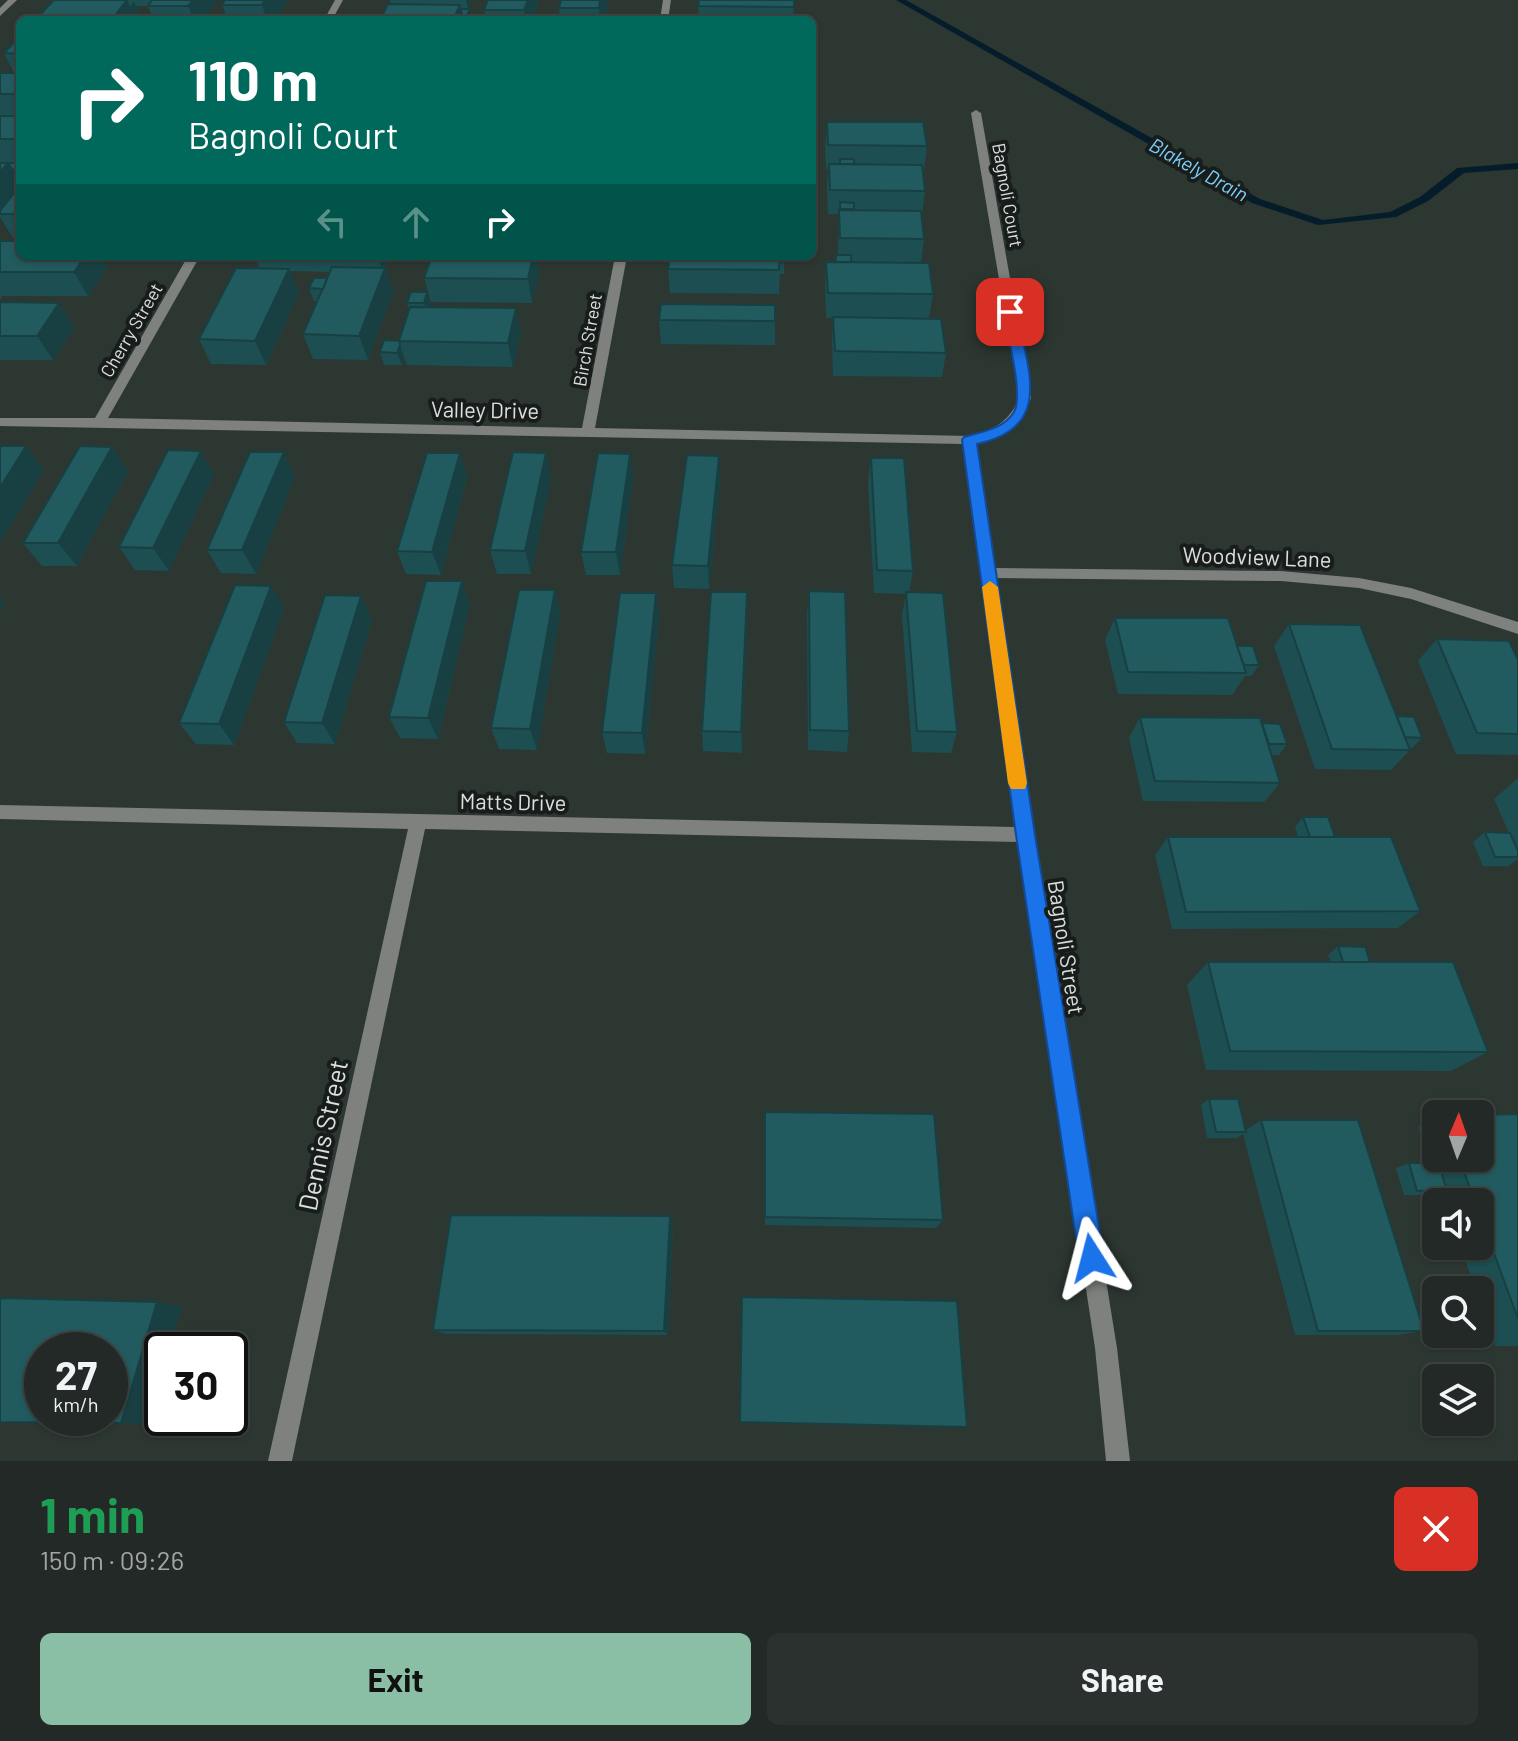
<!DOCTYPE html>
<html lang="en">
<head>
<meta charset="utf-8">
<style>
  body { margin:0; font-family:Barlow,sans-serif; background:#2a312e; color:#f1f3f6; height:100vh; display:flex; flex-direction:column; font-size:30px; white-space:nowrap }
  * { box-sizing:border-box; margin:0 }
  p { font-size:26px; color:#a2a6a7 }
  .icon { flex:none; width:44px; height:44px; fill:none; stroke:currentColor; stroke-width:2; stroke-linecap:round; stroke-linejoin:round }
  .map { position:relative; height:1461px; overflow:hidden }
  .drawer { display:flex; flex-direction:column; background:#222926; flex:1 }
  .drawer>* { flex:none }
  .guide { position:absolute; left:16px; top:16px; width:800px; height:244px; border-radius:12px; box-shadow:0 2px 6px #0004,0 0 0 2px #3f4543; background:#00695c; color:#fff; overflow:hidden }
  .needle { width:52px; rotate:2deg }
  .fabs { position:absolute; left:1422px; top:1100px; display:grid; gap:16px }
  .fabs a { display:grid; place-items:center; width:72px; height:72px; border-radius:12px; background:#222926; box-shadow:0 2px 6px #0004,0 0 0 2px #3f4543; font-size:40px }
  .speed { position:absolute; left:24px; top:1332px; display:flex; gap:16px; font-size:40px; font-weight:700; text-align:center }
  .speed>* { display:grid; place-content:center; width:104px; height:104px; border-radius:50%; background:#222926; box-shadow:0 2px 6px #0004,0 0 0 2px #3f4543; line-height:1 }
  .speed small { font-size:20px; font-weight:400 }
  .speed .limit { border:4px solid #111; border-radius:12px; background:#fff; color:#111 }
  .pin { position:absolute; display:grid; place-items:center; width:68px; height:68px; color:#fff; margin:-34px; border-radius:16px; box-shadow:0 4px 12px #0006 }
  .me { position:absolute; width:88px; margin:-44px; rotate:351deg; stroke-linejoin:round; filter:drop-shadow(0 0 6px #0008) }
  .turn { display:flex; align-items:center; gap:28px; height:168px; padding:0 40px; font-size:36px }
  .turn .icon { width:104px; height:104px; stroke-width:2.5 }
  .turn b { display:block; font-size:56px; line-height:68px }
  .lanes { display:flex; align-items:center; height:76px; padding:0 40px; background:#0003; justify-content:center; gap:40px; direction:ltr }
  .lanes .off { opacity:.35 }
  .round { display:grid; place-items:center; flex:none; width:84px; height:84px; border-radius:12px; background:#2a312e }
  .headline { display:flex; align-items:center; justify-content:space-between; height:136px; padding:0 40px }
  h1 { font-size:48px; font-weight:700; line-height:60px; color:#1e9e55 }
  .cta { display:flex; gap:16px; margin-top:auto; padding:16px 40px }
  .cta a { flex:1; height:92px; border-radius:12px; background:#8abfa5; color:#111; font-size:32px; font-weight:700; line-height:92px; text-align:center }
  .cta a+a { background:#2a312e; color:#f1f3f6 }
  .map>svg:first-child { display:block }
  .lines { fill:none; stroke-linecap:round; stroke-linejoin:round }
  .stream { fill:#051d2a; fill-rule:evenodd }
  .street { fill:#7e817d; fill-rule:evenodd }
  .wall { fill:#1d4e52 }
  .shaded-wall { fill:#184042 }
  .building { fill:#225b5f; stroke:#184042; stroke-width:2; fill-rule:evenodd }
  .route { fill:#1a73e8; stroke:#114b97; stroke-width:2 }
  .slow { fill:#f59e0b }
  .labels { text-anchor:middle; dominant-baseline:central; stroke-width:8; stroke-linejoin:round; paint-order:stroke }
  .far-street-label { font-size:18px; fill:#dae0dd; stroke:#181d1b }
  .far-water-label { font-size:20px; font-style:italic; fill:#7dcdfb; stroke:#181d1b }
  .street-label { font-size:22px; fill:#dae0dd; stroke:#181d1b }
  .near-street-label { font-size:26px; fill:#dae0dd; stroke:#181d1b }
</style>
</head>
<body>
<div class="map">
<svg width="1518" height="1461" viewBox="0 0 1518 1461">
  <rect width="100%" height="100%" fill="#2d3732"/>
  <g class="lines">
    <path class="stream" d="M896,0H906L1260,199L1323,220L1390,212L1420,197L1457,168L1518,163V169L1464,173L1428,201L1396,217L1318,225L1252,203Z"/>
    <g class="street">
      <path d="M8,0H17L0,16V8Z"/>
      <path d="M335,0H343L332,20H324Z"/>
      <path d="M663,0H671L668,20H660Z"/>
      <path d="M976,110L981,113L1031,398C1021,425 1003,436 976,443L994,568L1281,571L1359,578L1411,588L1518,622V634L1411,599L1359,588L1281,581L996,578L1034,835L1117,1348L1130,1461H1106L1095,1348L1018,842L425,829L292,1461H268L408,829L0,819V805L1015,827L963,444L0,426V418H95L188,256H200L108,418L582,428L615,256H627L595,428L969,436C993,431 1010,421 1019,398L971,113Z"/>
    </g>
  </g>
  <g class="wall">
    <path d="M54,0H218L207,14L212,18H227L222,5L225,0H288L275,20H151L153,18L148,6H136L139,14L135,19L136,20H40L38,17Z"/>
    <path d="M390,0H471L468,9H470L472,20H380L391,4Z"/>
    <path d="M539,0L534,16H543L544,20H486L484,10Z"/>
    <path d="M608,0L604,20H560L559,8Z"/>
    <path d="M794,0L793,20H699L698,6Z"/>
    <path d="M20,36V238H13L0,217V73H14L4,53Z"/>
    <path d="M827,122L927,146L924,170H922L925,191L922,215L924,239L921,263L933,294L929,318L946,353L942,377L833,376L832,342L833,318H826L825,286L826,262H836L838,255L839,214H828L827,188L828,169H826L825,146Z"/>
    <path d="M0,241L107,267L88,296H1L2,297L0,300Z"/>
    <path d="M254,256H389L385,268L393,292L368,360L313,359L303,334L317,301H314L309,288L327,278L330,272L290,271L299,293L266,365L211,364L199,339L251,268L259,267Z"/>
    <path d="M432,256H536L539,273L532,303L431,302L424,278Z"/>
    <path d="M784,256V274H780L779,294L670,293L668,269Z"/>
    <path d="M427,292L431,304L430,307L521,333L513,367L407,365L404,357L402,365H384L380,352L399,341L409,311L407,303Z"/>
    <path d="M0,302L74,327L53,360H0Z"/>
    <path d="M775,305V345L661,344L659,320Z"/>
    <path d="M112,447L128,471L77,566H42L23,543Z"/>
    <path d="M871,458L913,571L909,592L957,732L951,753L912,752L902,615L906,594L874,593L868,482Z"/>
    <path d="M214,474L169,571L135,570L119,547Z"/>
    <path d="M295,476L256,574L221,573L207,550Z"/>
    <path d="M467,477L441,575L406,574L397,551Z"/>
    <path d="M551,477L531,574H497L490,550Z"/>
    <path d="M633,478L620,575H586L581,552Z"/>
    <path d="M720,480L709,589L674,588L672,565Z"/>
    <path d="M462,581L470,604L438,739L400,738L389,717Z"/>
    <path d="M555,590L560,613L537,750L499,749L491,728Z"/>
    <path d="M809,591L849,731L847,752L808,750L807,614Z"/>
    <path d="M747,592V615L742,753L703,751L702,731Z"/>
    <path d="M361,596L372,619L335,744L297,743L284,722Z"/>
    <path d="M284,608L234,745L196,744L179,723Z"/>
    <path d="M659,616L645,754L607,753L602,732Z"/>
    <path d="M1115,618L1237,646L1259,665L1251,676H1245L1232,695L1118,694L1105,640Z"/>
    <path d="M1289,624L1422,738L1412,748H1410V750L1391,770L1315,769L1274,646Z"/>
    <path d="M1437,639L1518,660V755L1456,754L1418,661Z"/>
    <path d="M1140,717L1262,723L1287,744L1279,755H1272L1280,783L1264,802L1143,801L1129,738Z"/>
    <path d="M1517,779H1518V859L1508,866H1483L1473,842L1485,832L1509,833L1494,799Z"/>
    <path d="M1303,817L1335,837L1420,911L1398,928L1172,929L1155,855L1168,837H1298L1295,827Z"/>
    <path d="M1338,946L1370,962L1488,1052L1451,1071L1206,1070L1187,985L1208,962H1331L1328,955Z"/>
    <path d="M1209,1099L1246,1130L1261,1120L1424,1331L1397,1335H1295L1243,1134L1237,1138H1207L1201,1105Z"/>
    <path d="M765,1112L943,1220L936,1228L765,1225Z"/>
    <path d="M1518,1114V1346H1495L1480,1302V1290H1476L1460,1246H1480V1202H1445L1441,1192L1434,1195H1404L1396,1168L1409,1163H1431L1418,1127L1436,1119V1158H1480Z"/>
    <path d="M673,1225L668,1335L446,1334L433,1330Z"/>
  </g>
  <g class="shaded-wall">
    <path d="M127,0L130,7L134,2L139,14L135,19L136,20H114L113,18Z"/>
    <path d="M193,0H218L203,20H194L188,6Z"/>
    <path d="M265,0H288L275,20H267L262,5Z"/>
    <path d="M466,0H471L468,10Z"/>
    <path d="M528,0H539L532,20H526L524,10Z"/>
    <path d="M600,0H608L604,20H600L599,8Z"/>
    <path d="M460,5L463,20H453Z"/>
    <path d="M470,9L472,20H468L467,15Z"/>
    <path d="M8,163H19L20,164V189L2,213L0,210V172Z"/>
    <path d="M85,256H101L107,267L88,296L74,272Z"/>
    <path d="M377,256H389L383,273Z"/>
    <path d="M533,256H536L539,273L532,303L528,279Z"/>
    <path d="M385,268L393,292L368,360L359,336Z"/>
    <path d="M289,269L299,293L266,365L255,341Z"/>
    <path d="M427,292L431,304L428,315L424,303Z"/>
    <path d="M59,303L74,327L53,360L37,336Z"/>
    <path d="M516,308L521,333L513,367L508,343Z"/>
    <path d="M400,345L404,357L402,365L397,353Z"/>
    <path d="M26,446L44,470L0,543V488Z"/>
    <path d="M112,447L128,471L77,566L58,543Z"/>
    <path d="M201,451L214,474L169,571L153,548Z"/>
    <path d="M284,452L295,476L256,574L242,550Z"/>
    <path d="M460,453L467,477L441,575L432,552Z"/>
    <path d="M546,453L551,477L531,574L525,551Z"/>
    <path d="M630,454L633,478L620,575L616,552Z"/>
    <path d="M719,456L720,480L709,589L708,566Z"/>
    <path d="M462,581L470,604L438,739L428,718Z"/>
    <path d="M271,586L284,608L234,745L219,724Z"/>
    <path d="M555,590L560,613L537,750L530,729Z"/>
    <path d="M747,592V615L742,753L741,732Z"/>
    <path d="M656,593L659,616L645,754L642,733Z"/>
    <path d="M361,596L372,619L335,744L322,723Z"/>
    <path d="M0,597L4,602L0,610Z"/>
    <path d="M670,1216L673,1225L668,1335L664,1331Z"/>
    <path d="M157,1302L182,1307L169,1350H162V1375L148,1424L121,1423Z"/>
  </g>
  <g class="building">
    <path d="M54,0H127L113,18L38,17Z"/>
    <path d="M152,0H193L188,6H148Z"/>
    <path d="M225,0H265L262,5H222Z"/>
    <path d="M488,0H528L524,10H484Z"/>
    <path d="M561,0H600L599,8H559Z"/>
    <path d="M699,0H794V7L698,6Z"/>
    <path d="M388,4L460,5L453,20H380Z"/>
    <path d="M461,9H470L467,15H462Z"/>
    <path d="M198,14H210L208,18H195Z"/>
    <path d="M530,16H543L542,20H529Z"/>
    <path d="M153,18L243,19L242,20H151Z"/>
    <path d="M20,36V54L4,53Z"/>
    <rect x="0" y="73" width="20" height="21"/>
    <rect x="0" y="116" width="20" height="23"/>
    <path d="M827,122H923L927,146L828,145Z"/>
    <rect x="840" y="159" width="14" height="5"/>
    <path d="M0,163H8L0,172Z"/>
    <path d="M4,163H19L13,171L8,163Z"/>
    <path d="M829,164L922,165L925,191L830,190Z"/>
    <path d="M19,187L20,214H0V211Z"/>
    <path d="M840,202L854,203V209H840Z"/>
    <path d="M839,210L921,211L924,239L840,238Z"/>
    <path d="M0,241H20V256H85L74,272H0Z"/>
    <rect x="836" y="255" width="15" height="7"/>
    <path d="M432,256H533L528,279L424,278Z"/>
    <path d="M670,256H780L779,270L668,269Z"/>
    <path d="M774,256H784V262H780V256Z"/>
    <path d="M826,262L929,263L933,294L828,293Z"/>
    <path d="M332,267L385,268L359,336L303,334Z"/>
    <path d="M236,268L289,269L255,341L199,339Z"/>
    <path d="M314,278H327L323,289L309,288Z"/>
    <path d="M411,292H427L424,303H407Z"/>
    <path d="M0,302L59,303L37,336H0Z"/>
    <path d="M661,304L775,305V321L659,320Z"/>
    <path d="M410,307L516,308L508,343L399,341Z"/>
    <path d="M833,317L941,319L946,353L835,351Z"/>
    <path d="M384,340L401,341H399L400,345L397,353L380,352Z"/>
    <path d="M0,446H26L0,488Z"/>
    <path d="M80,446L112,447L58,543H23Z"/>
    <path d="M168,450L201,451L153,548L119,547Z"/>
    <path d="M250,452H284L242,550H207Z"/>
    <path d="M513,452L546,453L525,551L490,550Z"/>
    <path d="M427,453H460L432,552L397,551Z"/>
    <path d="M598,453L630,454L616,552H581Z"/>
    <path d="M687,455L719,456L708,566L672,565Z"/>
    <path d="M871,458H904L913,571L877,570Z"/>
    <path d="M426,581H462L428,718L389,717Z"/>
    <path d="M235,585L271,586L219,724L179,723Z"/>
    <path d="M519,590H555L530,729L491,728Z"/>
    <path d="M809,591L845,592L849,731L810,730Z"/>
    <path d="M711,592H747L741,732L702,731Z"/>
    <path d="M906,592L943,593L957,732L917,731Z"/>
    <path d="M620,593H656L642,733L602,732Z"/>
    <path d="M325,595L361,596L322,723L284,722Z"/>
    <path d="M1115,618H1228L1246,673L1128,672Z"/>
    <path d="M1289,624L1360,625L1410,750L1332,749Z"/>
    <path d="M1437,639L1509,641L1518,660V734L1477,733Z"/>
    <path d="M1237,646H1253L1259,665H1244Z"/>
    <path d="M1397,716L1414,717L1422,738L1405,737Z"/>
    <path d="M1140,717L1260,718L1280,783L1155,781Z"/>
    <path d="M1262,723L1280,724L1287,744H1269Z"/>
    <path d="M1303,817H1328L1335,837H1310Z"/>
    <path d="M1485,832L1510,833L1518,851V857H1495Z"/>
    <path d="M1168,837H1391L1420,911L1186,912Z"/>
    <path d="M1338,946L1365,947L1370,962H1343Z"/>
    <path d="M1208,962H1453L1488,1052L1230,1051Z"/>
    <path d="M1209,1099H1238L1246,1132H1216Z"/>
    <path d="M765,1112L934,1114L943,1220L765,1217Z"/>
    <path d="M1518,1114V1319L1480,1215V1202H1475L1459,1158H1480V1115Z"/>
    <path d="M1261,1120H1358L1424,1331H1318Z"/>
    <path d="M1409,1163H1438L1447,1190L1417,1191Z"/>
    <path d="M451,1215L670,1216L664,1331L433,1330Z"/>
    <path d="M742,1297L957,1301L967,1427L740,1422Z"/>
    <path d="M0,1298L157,1302L121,1423L0,1422ZM42,1350H110V1418H42Z"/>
  </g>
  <path class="route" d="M1010,308L1017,312C1027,369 1055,427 977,444L1035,835L1104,1258L1100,1266L1092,1270L1083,1266L1079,1258L1016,835L962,440L964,437C981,432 1004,429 1014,412C1024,394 1007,334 1003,312Z"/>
  <path class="slow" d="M990,581L998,587L1027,783L1025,789H1011L1008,783L982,587Z"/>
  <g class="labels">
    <g class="far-street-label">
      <text transform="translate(1008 195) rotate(80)">Bagnoli Court</text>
      <text transform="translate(131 330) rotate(-60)">Cherry Street</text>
      <text transform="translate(587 340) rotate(-80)">Birch Street</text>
    </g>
    <g class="far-water-label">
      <text transform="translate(1199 169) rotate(29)">Blakely Drain</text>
    </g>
    <g class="street-label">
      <text transform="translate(485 409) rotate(1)">Valley Drive</text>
      <text transform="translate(1257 556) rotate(2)">Woodview Lane</text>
      <text transform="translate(513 801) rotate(1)">Matts Drive</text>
      <text transform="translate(1067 947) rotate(81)">Bagnoli Street</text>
    </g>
    <g class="near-street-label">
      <text transform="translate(322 1135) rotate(-78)">Dennis Street</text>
    </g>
  </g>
</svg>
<div class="fabs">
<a><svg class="needle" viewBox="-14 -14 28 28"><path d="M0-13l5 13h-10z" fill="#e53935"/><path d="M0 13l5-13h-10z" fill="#a2a6a7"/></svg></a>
<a><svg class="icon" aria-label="sound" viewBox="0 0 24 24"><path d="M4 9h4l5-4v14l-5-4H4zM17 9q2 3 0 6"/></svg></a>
<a><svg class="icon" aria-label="search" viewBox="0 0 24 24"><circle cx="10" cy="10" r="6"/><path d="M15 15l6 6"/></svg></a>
<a><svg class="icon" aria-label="layers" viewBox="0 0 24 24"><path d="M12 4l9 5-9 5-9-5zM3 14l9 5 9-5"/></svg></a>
</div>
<div class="speed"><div>27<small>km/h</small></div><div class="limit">30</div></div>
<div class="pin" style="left:1010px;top:312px;background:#d93025"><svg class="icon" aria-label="arrive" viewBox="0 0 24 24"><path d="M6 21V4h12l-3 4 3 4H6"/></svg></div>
<svg class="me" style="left:1092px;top:1258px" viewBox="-20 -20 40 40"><path d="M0-17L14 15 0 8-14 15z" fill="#1a73e8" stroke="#fff" stroke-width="4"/></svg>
<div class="guide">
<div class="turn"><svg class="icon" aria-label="right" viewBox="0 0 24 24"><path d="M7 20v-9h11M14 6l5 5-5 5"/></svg><div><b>110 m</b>Bagnoli Court</div></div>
<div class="lanes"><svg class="icon off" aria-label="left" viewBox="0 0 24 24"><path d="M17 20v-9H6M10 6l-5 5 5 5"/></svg><svg class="icon off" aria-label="ahead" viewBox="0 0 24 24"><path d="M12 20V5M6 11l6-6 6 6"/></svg><svg class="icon" aria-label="right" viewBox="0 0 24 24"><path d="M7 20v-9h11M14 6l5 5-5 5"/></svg></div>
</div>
</div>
<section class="drawer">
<div class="headline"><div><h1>1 min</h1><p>150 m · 09:26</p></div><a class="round" style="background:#d93025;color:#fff"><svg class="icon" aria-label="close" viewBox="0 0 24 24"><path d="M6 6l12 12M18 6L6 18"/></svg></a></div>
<div class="cta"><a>Exit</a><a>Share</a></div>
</section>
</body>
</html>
